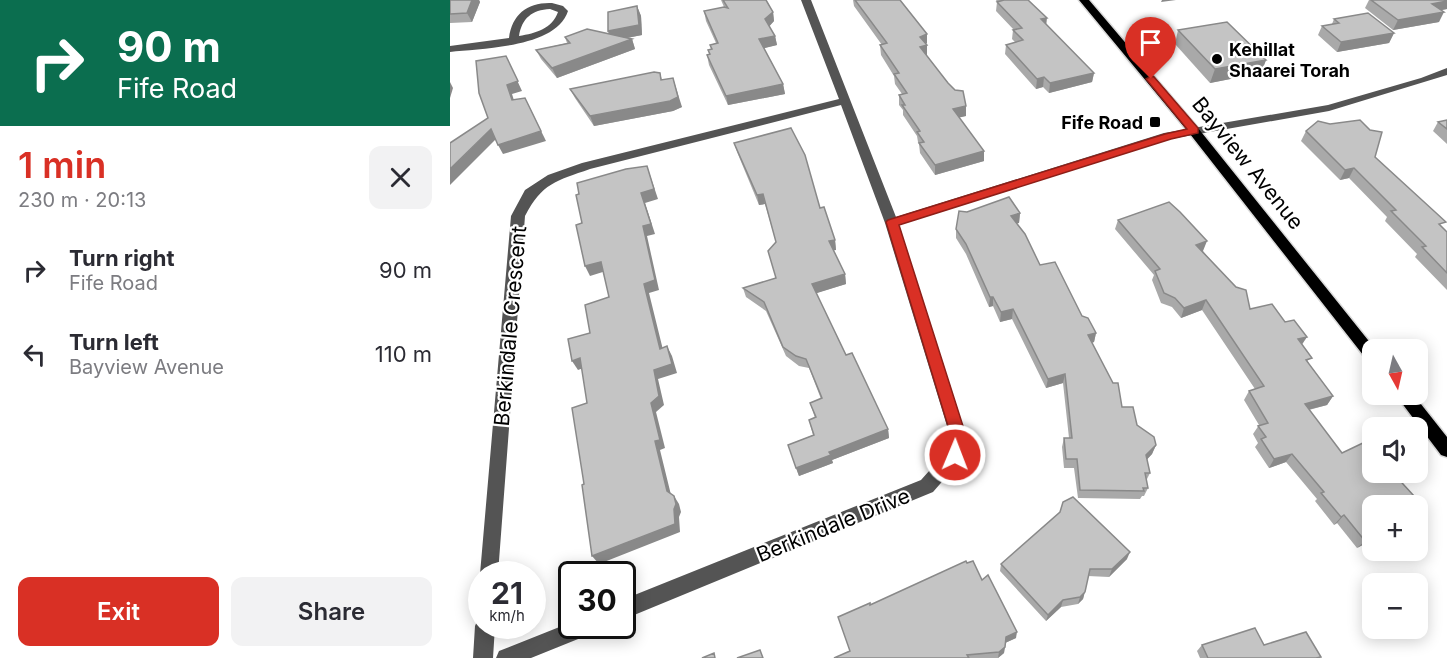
<!DOCTYPE html>
<html lang="en">
<head>
<meta charset="utf-8">
<style>
  body { margin:0; font-family:Inter,sans-serif; background:#f2f2f3; color:#2b2b33; height:100vh; display:flex; flex-direction:column; font-size:22px; white-space:nowrap }
  * { box-sizing:border-box; margin:0 }
  p { font-size:20px; color:#7c7c81 }
  .icon { flex:none; width:33px; height:33px; fill:none; stroke:currentColor; stroke-width:2; stroke-linecap:round; stroke-linejoin:round }
  .map { position:relative; flex:1; overflow:hidden }
  .drawer { display:flex; flex-direction:column; background:#fff; width:450px }
  .drawer>* { flex:none }
  .top-card { background:#0b6e4f; color:#fff; overflow:hidden }
  .needle { width:39px; rotate:172deg }
  .controls { position:absolute; left:912px; top:339px; display:grid; gap:12px }
  .controls a { display:grid; place-items:center; width:66px; height:66px; border-radius:12px; background:#fff; box-shadow:0 3px 15px #0003; font-size:30px }
  .speed { position:absolute; left:18px; top:561px; display:flex; gap:12px; font-size:30px; font-weight:700; text-align:center }
  .speed>* { display:grid; place-content:center; width:78px; height:78px; border-radius:50%; background:#fff; box-shadow:0 3px 15px #0003; line-height:1 }
  .speed small { font-size:15px; font-weight:400 }
  .speed .limit { border:3px solid #111; border-radius:9px; background:#fff; color:#111 }
  .pin { position:absolute; display:grid; place-items:center; width:51px; height:51px; color:#fff; margin:-62px -26px; border-radius:50% 50% 50% 0; rotate:-45deg; box-shadow:0 0 6px #0007 }
  .pin .icon { rotate:45deg }
  .me { position:absolute; width:66px; margin:-33px; rotate:1deg; stroke-linejoin:round; filter:drop-shadow(0 0 4px #0008) }
  .turn { display:flex; align-items:center; gap:21px; height:126px; padding:0 18px; font-size:27px }
  .turn .icon { width:78px; height:78px; stroke-width:2.5 }
  .turn b { display:block; font-size:42px; line-height:51px }
  .round { display:grid; place-items:center; flex:none; width:63px; height:63px; border-radius:12px; background:#f2f2f3 }
  .head { display:flex; align-items:center; justify-content:space-between; height:102px; padding:0 18px }
  h1 { font-size:36px; font-weight:600; line-height:45px; color:#d93025 }
  .primary-button { display:flex; gap:12px; margin-top:auto; padding:12px 18px }
  .primary-button a { flex:1; height:69px; border-radius:12px; background:#d93025; color:#fff; font-size:24px; font-weight:600; line-height:69px; text-align:center }
  .primary-button a+a { background:#f2f2f3; color:#2b2b33 }
  ul { padding:0; list-style:none }
  li { display:flex; align-items:center; gap:18px; height:84px; padding:0 18px }
  li div { flex:1 }
  li b { display:block; font-size:22px }
  li em { font-style:normal }
  main { display:flex; flex:1; min-height:0 }
  .map>svg:first-child { display:block }
  .lines { fill:none; stroke-linecap:round; stroke-linejoin:round }
  .major-casing { stroke:#dbdbdb; stroke-width:3 }
  .minor { fill:#545454; fill-rule:evenodd }
  .major { fill:#000; fill-rule:evenodd }
  .wall { fill:#a9a9a9 }
  .shaded-wall { fill:#898989 }
  .building { fill:#c4c4c4; stroke:#898989; stroke-width:1.5 }
  .route { fill:#d93025; stroke:#8d1f18; stroke-width:1.5 }
  .poi-dot { fill:#000; stroke:#fff; stroke-width:2 }
  .labels { text-anchor:middle; dominant-baseline:central; stroke-width:4.5; stroke-linejoin:round; paint-order:stroke }
  .far-poi-label { font-size:18px; font-weight:bold; fill:#000; stroke:#fff; text-anchor:start }
  .street-label { font-size:21px; fill:#000; stroke:#fff }
</style>
</head>
<body>
<main>
<section class="drawer">
<div class="top-card">
<div class="turn"><svg class="icon" aria-label="right" viewBox="0 0 24 24"><path d="M7 20v-9h11M14 6l5 5-5 5"/></svg><div><b>90 m</b>Fife Road</div></div>
</div>
<div class="head"><div><h1>1 min</h1><p>230 m · 20:13</p></div><a class="round"><svg class="icon" aria-label="close" viewBox="0 0 24 24"><path d="M6 6l12 12M18 6L6 18"/></svg></a></div>
<ul>
<li><svg class="icon" aria-label="right" viewBox="0 0 24 24"><path d="M7 20v-9h11M14 6l5 5-5 5"/></svg><div><b>Turn right</b><p>Fife Road</p></div><em>90 m</em></li>
<li><svg class="icon" aria-label="left" viewBox="0 0 24 24"><path d="M17 20v-9H6M10 6l-5 5 5 5"/></svg><div><b>Turn left</b><p>Bayview Avenue</p></div><em>110 m</em></li>
</ul>
<div class="primary-button"><a>Exit</a><a>Share</a></div>
</section>
<div class="map">
<svg width="997" height="658" viewBox="0 0 997 658">
  <rect width="100%" height="100%" fill="#fff"/>
  <g class="lines">
    <defs>
      <g id="major">
        <path d="M629,0H639L748,128L926,350H922V362L917,360L740,134Z"/>
        <path d="M945,394H963L997,437V457L991,455Z"/>
      </g>
    </defs>
    <use href="#major" class="major-casing"/>
    <g class="minor">
      <path d="M351,0H361L446,217L714,133L878,105L971,78L997,68V75L879,111L720,139L449,225L513,426L514,455L511,460L483,492L172,620V600L471,480L496,452L497,426L435,223L391,105L140,169C106,181 92,183 75,216L48,574H32V579L30,574L61,216L75,190L98,175L132,163L389,99Z"/>
      <path d="M102,3L113,6L118,11C106,48 33,48 0,52V46L59,38C62,14 78,2 102,3ZM100,9L108,12C102,29 86,33 69,36C72,18 82,10 100,9Z"/>
      <path d="M32,618V626H45L43,658H23L25,626L28,619Z"/>
      <path d="M122,622V626H146L143,633L81,658H46L49,651Z"/>
    </g>
    <use href="#major" class="major"/>
  </g>
  <g class="wall">
    <path d="M0,0H29L30,2L22,22L0,23Z"/>
    <path d="M271,0H316L323,12L324,21L319,26L325,36L327,45L314,48L333,84L335,94L278,105L259,65L257,55L259,54L258,50L261,49L260,45L266,43L256,21L254,11L274,7Z"/>
    <path d="M403,0H450L477,34V43L475,44L477,45V55H476L516,106V116L509,117L534,161L485,175L470,153L469,144L468,142L467,136L453,115V110L449,105V95L452,94L445,84L444,76L431,55L430,45H432L404,6Z"/>
    <path d="M546,0H578L596,25L644,73L642,82L599,93L593,87L586,89L555,54L556,45L565,42L562,39L563,30H564L546,11L547,2Z"/>
    <path d="M919,0H997V9L991,10L989,22L943,30L915,8Z"/>
    <path d="M187,6L191,16L192,35L177,38L182,39L185,49L107,78L91,59L86,50L117,43L115,37L159,34L158,31Z"/>
    <path d="M884,19L944,33L939,43L887,52L868,35L872,26L882,24Z"/>
    <path d="M728,30L816,60L811,73L760,83L725,44Z"/>
    <path d="M210,73L212,80L232,107L223,111L144,126L125,98L120,89Z"/>
    <path d="M997,120V144L983,131L988,122Z"/>
    <path d="M856,131L925,157L997,232V290L965,257L967,254L935,221L937,217L899,178L890,180L851,141Z"/>
    <path d="M284,143L370,208L385,240L386,250H383L395,274L396,284L366,293L396,355L438,429L439,438L382,460L383,463L349,476L338,445L363,435L359,420L365,418L360,403L371,399L359,368L349,366L336,356L316,311L296,297L293,288L326,278V242L315,204L309,205L287,152Z"/>
    <path d="M517,212L570,213L569,223H567L590,265L646,333L644,342L642,343L672,407L687,425L706,445L702,454L697,459L700,473L696,481L698,488L694,496H692L690,499L628,498L624,468H614L612,447L614,438H619L613,383L596,388L562,319L550,322L543,306L539,307L516,254L506,238V229Z"/>
    <path d="M668,220L753,251L800,309L852,345L859,364L883,396L877,405L859,410L922,506V540L907,548L887,523L884,525L865,501L867,499L836,462L819,468L805,447L808,443L803,434L809,425L794,400L799,391L805,389L752,310L731,318L722,307L711,303L702,280L704,275L665,229Z"/>
    <path d="M677,559L659,577L638,576L633,599L628,604L611,607L596,621L550,571L551,564Z"/>
    <path d="M517,563L532,580L566,638L555,643L554,653L548,658H384L400,651L420,605Z"/>
    <path d="M752,645H814L871,657L869,658H750L747,651Z"/>
  </g>
  <g class="shaded-wall">
    <path d="M22,0H29L30,2L22,22L17,13Z"/>
    <path d="M712,0H726L711,2Z"/>
    <path d="M997,1V9L977,13L982,4Z"/>
    <path d="M187,6L191,16L192,35L161,41L158,31Z"/>
    <path d="M323,12L324,21L317,29L315,19Z"/>
    <path d="M994,12L989,22L943,30L948,20Z"/>
    <path d="M597,18L596,27L591,19Z"/>
    <path d="M944,33L939,43L887,52L891,42Z"/>
    <path d="M477,34V43L470,47V37Z"/>
    <path d="M325,36L327,45L311,49L309,39Z"/>
    <path d="M182,39L185,49L107,78L102,68Z"/>
    <path d="M477,45V55L470,57V47Z"/>
    <path d="M56,56L72,91L62,94L67,110L62,100L57,85Z"/>
    <path d="M816,60L811,73L760,83L765,69Z"/>
    <path d="M644,73L642,82L599,93L600,83Z"/>
    <path d="M594,77L593,87L586,89L587,79Z"/>
    <path d="M223,78L232,107L223,111L144,126L140,116Z"/>
    <path d="M0,82L3,88L0,98Z"/>
    <path d="M333,84L335,94L278,105L276,96Z"/>
    <path d="M75,98L96,141L53,154L48,145Z"/>
    <path d="M516,106V116L503,119V109Z"/>
    <path d="M41,129L47,138L0,185V169Z"/>
    <path d="M534,151V161L485,175V165Z"/>
    <path d="M197,166L208,199L195,203L205,234L197,236L209,290L199,293L215,358L210,349L194,284L193,226L191,193Z"/>
    <path d="M904,168L899,178L890,180L895,170Z"/>
    <path d="M313,194L315,204L309,205L307,195Z"/>
    <path d="M570,213L569,223L560,225L561,216Z"/>
    <path d="M385,240L386,250L380,251L379,241Z"/>
    <path d="M757,241L753,251L743,255L746,245Z"/>
    <path d="M151,262L156,271L140,276L135,266Z"/>
    <path d="M395,274L396,284L364,294L362,284Z"/>
    <path d="M540,297H543V306L539,307Z"/>
    <path d="M756,300L752,310L731,318L734,308Z"/>
    <path d="M563,309L562,319L550,322L551,312Z"/>
    <path d="M646,333L644,342L635,344L638,335Z"/>
    <path d="M857,337L851,346L848,339Z"/>
    <path d="M217,346L222,356L227,373L208,379L214,405L206,412L215,448L210,450L222,499L217,491L205,441L201,403L204,370Z"/>
    <path d="M130,358L136,367L128,370L122,361Z"/>
    <path d="M615,374L613,383L596,388L598,379Z"/>
    <path d="M883,396L877,405L849,412L855,404Z"/>
    <path d="M438,429L439,438L382,460L383,463L349,476L346,468L379,452Z"/>
    <path d="M706,445L702,454L693,464L696,455Z"/>
    <path d="M842,454L836,462L819,468L824,459Z"/>
    <path d="M224,496L229,504L231,512L229,517L230,532L149,564L142,556Z"/>
    <path d="M894,515L887,523L884,525L891,517Z"/>
    <path d="M922,537V540L907,548L915,541Z"/>
    <path d="M680,552L677,559L659,577L662,569Z"/>
    <path d="M635,592L633,599L628,604L630,597Z"/>
    <path d="M613,600L611,607L596,621L598,615Z"/>
    <path d="M567,632L566,638L555,643L556,637Z"/>
    <path d="M555,647L554,653L548,658L549,652Z"/>
  </g>
  <g class="building">
    <path d="M0,0H22L17,13L0,14Z"/>
    <path d="M273,0H316L323,12L315,19L325,36L309,39L333,84L276,96L257,55L260,54L258,50L262,49L260,45L268,43L254,11L274,7L278,8Z"/>
    <path d="M405,0H450L477,34L470,37L477,45L470,47L498,83L505,90L513,91L516,106L503,109L534,151L485,165L469,143L474,142L467,132L470,131L452,105H455L449,95L457,93L444,74L449,73L430,45L437,43Z"/>
    <path d="M554,0H578L597,18L591,19L644,73L600,83L594,77L587,79L556,45L573,40L563,30L572,28L547,2Z"/>
    <path d="M921,0H997V1L982,4L994,12L948,20Z"/>
    <path d="M187,6L189,25L158,31V12Z"/>
    <path d="M918,13L944,33L891,42L872,26L889,23L884,19Z"/>
    <path d="M777,22L816,60L765,69L728,30Z"/>
    <path d="M137,29L182,39L102,68L86,50L120,43L115,37Z"/>
    <path d="M56,56L68,81L57,85L62,100L75,98L91,131L48,145L41,129L0,169V143L38,118L29,93L26,61Z"/>
    <path d="M204,72L210,73L211,80L223,78L228,97L220,101L140,116L120,89Z"/>
    <path d="M910,120L920,130L932,132L925,157L996,222L989,224L997,232V273L972,247L976,246L941,211L946,210L904,168L895,170L856,131L868,121L880,124Z"/>
    <path d="M997,120V129L988,122Z"/>
    <path d="M341,128L355,155L370,208L374,207L385,240L379,241L395,274L362,284L396,355L402,353L438,429L379,452L381,455L346,468L338,445L364,435L359,420L366,417L360,403L372,398L356,359L346,356L333,347L314,302L293,288L326,278L318,251L326,242L313,194L307,195L284,143Z"/>
    <path d="M197,166L204,189L191,193L201,224L193,226L205,280L194,284L210,349L217,346L222,364L204,370L209,396L201,403L210,440L205,441L217,491L224,496L226,504L224,509L225,524L142,556L132,485L134,484L122,408L137,403L130,358L122,361L118,339L140,333L135,305L159,297L151,262L135,266L126,225L132,223L126,195L129,194L127,183L176,169Z"/>
    <path d="M559,197L570,213L561,216L575,234L590,265L605,262L632,316L638,318L646,333L638,335L663,383H668L672,407H683L687,425L704,437L706,445L696,455L700,473H695L698,488H693L694,491L630,490L627,459H616L614,438H622L615,374L598,379L563,309L551,312L543,297H540L516,244L506,229L509,211L517,212Z"/>
    <path d="M719,202L730,212L757,241L746,245L786,287L796,290L800,309L822,304L835,322L844,320L857,337L848,339L862,358L856,360L883,396L855,404L892,453L915,442L922,451V472H942L976,509L968,513V506H922V537L915,541L894,515L891,517L871,493L874,492L842,454L824,459L811,439L816,437L808,426L818,423L799,391L814,386L756,300L734,308L725,298L714,293L705,271L710,269L668,220Z"/>
    <path d="M623,497L680,552L662,569H640L635,592L630,597L613,600L598,615L551,564L610,512L613,502Z"/>
    <path d="M516,561L517,563L523,561L532,580L538,575L567,632L556,637L555,647L549,652L517,655L519,658H384L400,651L388,617L420,603V605Z"/>
    <path d="M805,628L814,645L856,632L871,657L866,658H758L752,645Z"/>
    <path d="M310,650L313,658H287Z"/>
    <path d="M264,653L265,658H252Z"/>
  </g>
  <path class="route" d="M701,76L704,77L748,128V133L721,139L449,225L513,426V455L510,460L505,462L499,460L497,455L498,426L436,222L438,220L715,134L737,129L696,79Z"/>
  <g class="poi-dot">
    <circle cx="767" cy="59" r="6"/>
    <rect x="699" y="116" width="12" height="12" rx="3"/>
  </g>
  <g class="labels">
    <g class="far-poi-label">
      <text x="779" y="49">Kehillat<tspan x="779" dy="21">Shaarei Torah</tspan></text>
      <text x="693" y="122" text-anchor="end">Fife Road</text>
    </g>
    <g class="street-label">
      <text transform="translate(798 163) rotate(51)">Bayview Avenue</text>
      <text transform="translate(60 326) rotate(-85)">Berkindale Crescent</text>
      <text transform="translate(383 525) rotate(-22)">Berkindale Drive</text>
    </g>
  </g>
</svg>
<div class="controls">
<a><svg class="needle" viewBox="-14 -14 28 28"><path d="M0-13l5 13h-10z" fill="#e53935"/><path d="M0 13l5-13h-10z" fill="#7c7c81"/></svg></a>
<a><svg class="icon" aria-label="sound" viewBox="0 0 24 24"><path d="M4 9h4l5-4v14l-5-4H4zM17 9q2 3 0 6"/></svg></a>
<a>+</a>
<a>−</a>
</div>
<div class="speed"><div>21<small>km/h</small></div><div class="limit">30</div></div>
<div class="pin" style="left:701px;top:79px;background:#d93025"><svg class="icon" aria-label="arrive" viewBox="0 0 24 24"><path d="M6 21V4h12l-3 4 3 4H6"/></svg></div>
<svg class="me" style="left:505px;top:455px" viewBox="-20 -20 40 40"><circle r="17" fill="#d93025" stroke="#fff" stroke-width="3"/><path d="M0-11L8 9 0 5-8 9z" fill="#fff"/></svg>
</div>
</main>
</body>
</html>
